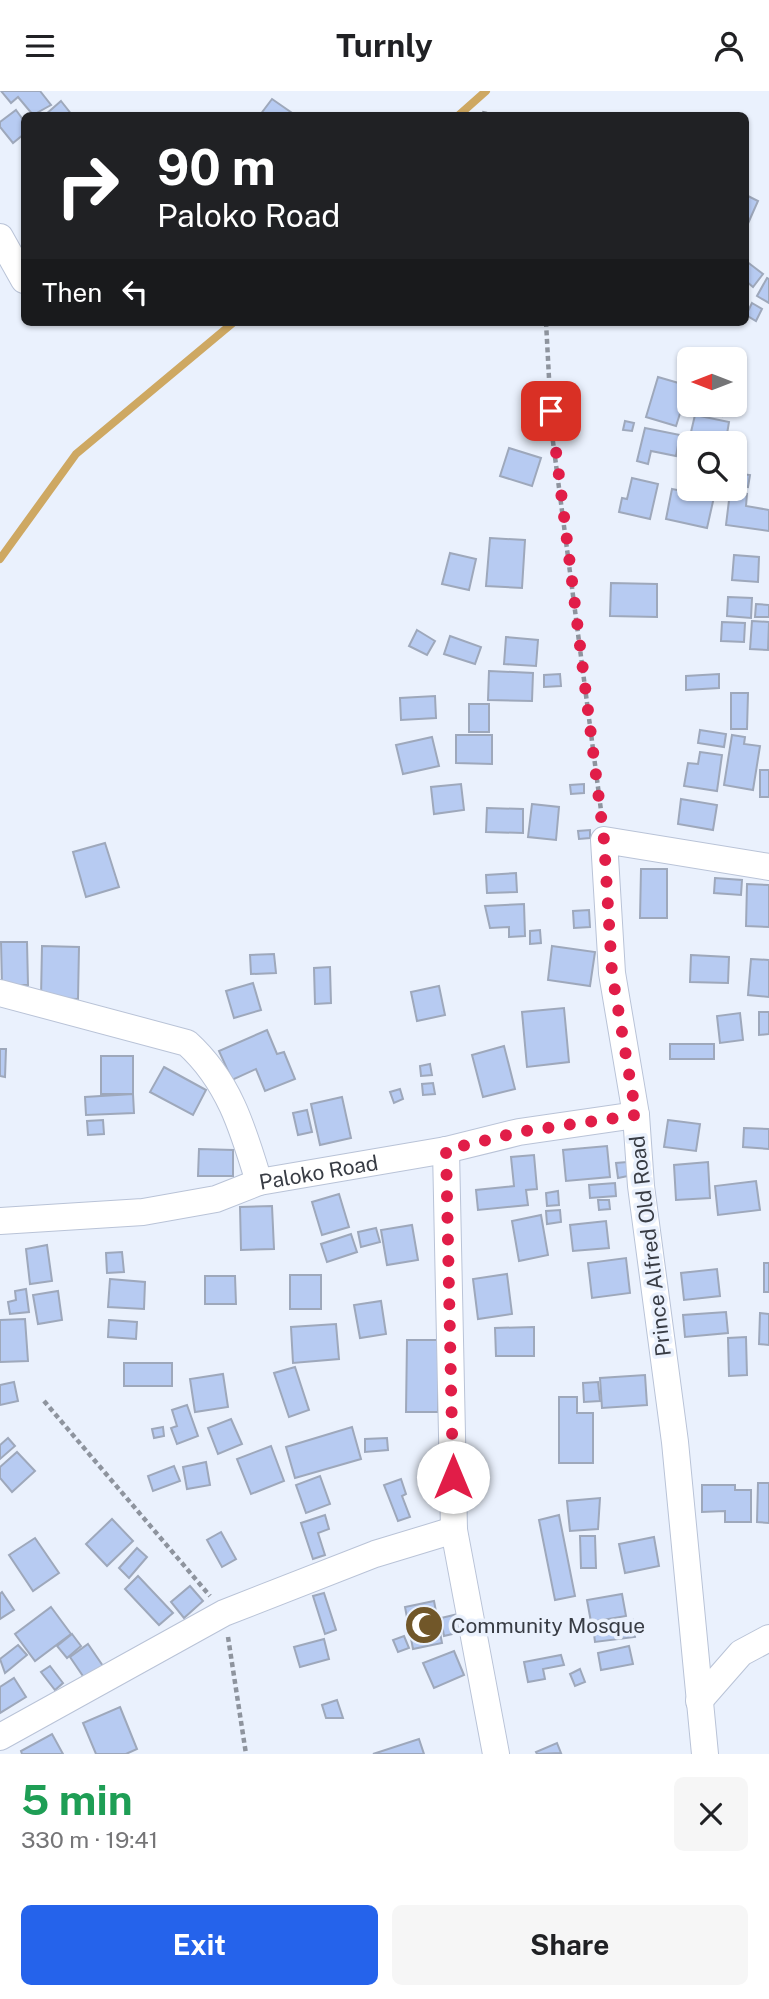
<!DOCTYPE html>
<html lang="en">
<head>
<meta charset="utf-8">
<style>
  body { margin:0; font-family:"Public Sans",sans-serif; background:#f6f6f6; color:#202124; height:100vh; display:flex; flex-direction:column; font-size:26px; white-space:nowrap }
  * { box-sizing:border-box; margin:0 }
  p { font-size:23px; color:#757577 }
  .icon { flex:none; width:38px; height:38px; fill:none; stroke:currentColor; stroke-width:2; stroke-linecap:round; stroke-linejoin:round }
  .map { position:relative; height:1663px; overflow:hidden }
  .details { display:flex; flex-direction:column; background:#fff; flex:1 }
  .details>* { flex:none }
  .guide { position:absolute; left:21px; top:21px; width:728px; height:214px; border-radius:10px; box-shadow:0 2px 5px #0004; background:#202124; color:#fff; overflow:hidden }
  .needle { width:46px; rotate:270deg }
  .tools { position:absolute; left:677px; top:256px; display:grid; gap:14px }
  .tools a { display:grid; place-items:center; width:70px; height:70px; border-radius:10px; background:#fff; box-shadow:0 2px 5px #0004; font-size:35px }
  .pin { position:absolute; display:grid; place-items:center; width:60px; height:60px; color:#fff; margin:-30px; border-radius:14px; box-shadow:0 4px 10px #0006 }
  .me { position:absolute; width:77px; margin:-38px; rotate:0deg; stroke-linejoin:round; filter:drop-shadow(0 0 5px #0008) }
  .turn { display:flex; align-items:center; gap:24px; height:147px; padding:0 21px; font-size:32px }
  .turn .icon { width:91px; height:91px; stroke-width:2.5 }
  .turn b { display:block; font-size:49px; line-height:60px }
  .then { display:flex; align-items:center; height:66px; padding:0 21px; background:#0003; gap:14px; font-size:26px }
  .round { display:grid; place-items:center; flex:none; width:74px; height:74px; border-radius:10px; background:#f6f6f6 }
  .summary { display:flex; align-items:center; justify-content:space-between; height:119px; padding:0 21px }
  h1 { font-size:42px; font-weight:700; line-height:52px; color:#1e9e55 }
  .button { display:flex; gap:14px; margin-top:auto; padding:14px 21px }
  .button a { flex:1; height:80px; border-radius:10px; background:#2563eb; color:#fff; font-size:28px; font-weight:700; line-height:80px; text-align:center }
  .button a+a { background:#f6f6f6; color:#202124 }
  header { display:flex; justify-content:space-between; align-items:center; height:91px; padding:0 21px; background:#fff; font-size:32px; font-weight:700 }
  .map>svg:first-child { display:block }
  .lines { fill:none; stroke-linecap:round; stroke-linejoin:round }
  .stream { stroke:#cea862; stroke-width:8 }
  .building { fill:#b7cbf2; stroke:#9ea8bb; stroke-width:2 }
  .street-casing { stroke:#b9c3d7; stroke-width:28 }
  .path { stroke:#8e949e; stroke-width:4.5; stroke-dasharray:5 3.5; stroke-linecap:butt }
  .street { stroke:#fff; stroke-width:26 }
  .route { stroke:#e11d48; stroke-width:12; stroke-dasharray:0 21.6 }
  .labels { text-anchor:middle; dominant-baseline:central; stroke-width:7; stroke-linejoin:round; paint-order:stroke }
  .street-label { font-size:21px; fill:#383c44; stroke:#eaf1fd }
  .poi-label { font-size:21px; fill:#383c44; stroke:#eaf1fd; text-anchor:start }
</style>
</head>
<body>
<header><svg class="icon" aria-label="menu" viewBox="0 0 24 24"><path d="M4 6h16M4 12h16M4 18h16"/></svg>Turnly<svg class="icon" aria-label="person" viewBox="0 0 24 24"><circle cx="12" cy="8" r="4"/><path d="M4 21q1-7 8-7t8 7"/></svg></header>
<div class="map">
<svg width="769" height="1663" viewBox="0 0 769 1663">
  <rect width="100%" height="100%" fill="#eaf1fd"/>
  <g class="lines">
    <g class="stream">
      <path d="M459,24L486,0"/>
      <path d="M0,468L76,363L234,231"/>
    </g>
  </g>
  <g class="building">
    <path d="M1,0H40L51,14L33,24L18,6L11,12Z"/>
    <path d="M272,8L295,24H260Z"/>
    <path d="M61,10L72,24H45Z"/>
    <path d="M16,19L24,30V43L13,52L0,36V31Z"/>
    <path d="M746,104L758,110L746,137Z"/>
    <path d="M746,170L763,183L753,196L746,190Z"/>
    <path d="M767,187L769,188V212L757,205Z"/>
    <path d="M752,212L762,218L756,230L746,224Z"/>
    <path d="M658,286L682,293L680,302L686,304L676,335L646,326Z"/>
    <path d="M696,313H726L722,325L695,317Z"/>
    <path d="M695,324L729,331L726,349L691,341Z"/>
    <path d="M625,330L634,332L632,340L623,339Z"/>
    <path d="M645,337L680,344L676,365L651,360L648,373L637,370Z"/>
    <path d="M509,357L541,367L532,395L500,385Z"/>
    <path d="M735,382L750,384L748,396L735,394Z"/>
    <path d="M632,387L658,393L650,428L619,421L622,407L627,408Z"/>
    <path d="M672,398L714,406L707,437L666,428Z"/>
    <path d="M730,401L747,403L746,415L769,419V440L726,434Z"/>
    <path d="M490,447L525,449L522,497L486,495Z"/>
    <path d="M450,462L476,468L469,499L442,493Z"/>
    <path d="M734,464L759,466L758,491L732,489Z"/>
    <path d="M611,492L657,493V526L610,525Z"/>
    <path d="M728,506L752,507L751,527L727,525Z"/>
    <path d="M756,513L769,514V526H755Z"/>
    <path d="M752,530L769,531L768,559L750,558Z"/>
    <path d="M722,531L745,532L744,551L721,550Z"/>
    <path d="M417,539L435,550L427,564L409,555Z"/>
    <path d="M450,545L481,556L475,573L444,563Z"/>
    <path d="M506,546L538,549L536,575L504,573Z"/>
    <path d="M489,580L533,582L532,610L488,609Z"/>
    <path d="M560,583L561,595L544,596V584Z"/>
    <path d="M719,583V597L686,599V585Z"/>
    <path d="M731,602H748L747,638H731Z"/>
    <path d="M435,605L436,627L401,629L400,607Z"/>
    <rect x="469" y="613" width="20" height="28"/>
    <path d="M700,639L726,643L724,656L698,652Z"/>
    <path d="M456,644H492V673L456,672Z"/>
    <path d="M732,644L745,646L744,653L760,655L753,699L724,694Z"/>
    <path d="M432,646L439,675L403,683L396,654Z"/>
    <path d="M700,661L722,664L717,700L684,695L688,672L698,673Z"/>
    <rect x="760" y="679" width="9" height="27"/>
    <path d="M461,693L464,719L434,723L431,696Z"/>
    <path d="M584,693V702L571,703L570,694Z"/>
    <path d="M681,708L717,714L713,739L678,733Z"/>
    <path d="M532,713L559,716L556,749L528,746Z"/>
    <path d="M487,717L523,718V742L486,741Z"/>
    <path d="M590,739V747L579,748L578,740Z"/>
    <path d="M105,752L119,796L86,806L73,761Z"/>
    <path d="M641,778H667V827H640Z"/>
    <path d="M516,782L517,801L487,802L486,784Z"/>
    <path d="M715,787L742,789L741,804L714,802Z"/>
    <path d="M747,793L769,794V836L746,835Z"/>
    <path d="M524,813L525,845L509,846V836L490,837L485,815Z"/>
    <path d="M589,819L590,836L574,837L573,820Z"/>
    <path d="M540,839L541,852L530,853V840Z"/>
    <path d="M1,851H27L28,894H2Z"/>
    <path d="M42,855L79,856L78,908L41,907Z"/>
    <path d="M552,855L595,861L590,895L548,889Z"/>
    <path d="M274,863L276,882L251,883L250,864Z"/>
    <path d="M691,864L729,866L728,892L690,891Z"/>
    <path d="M751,868L769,869V906L748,904Z"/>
    <path d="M330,876L331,912L315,913L314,877Z"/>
    <path d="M253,892L261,919L234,927L226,900Z"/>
    <path d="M439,895L445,924L417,930L411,901Z"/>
    <path d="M564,917L569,971L527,976L522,921Z"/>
    <path d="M759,921H769V943L759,944Z"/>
    <path d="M740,922L743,949L720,952L717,925Z"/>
    <path d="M267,939L277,963L284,961L295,988L265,1000L256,978L232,989L219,960Z"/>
    <rect x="670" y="953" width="44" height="15"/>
    <path d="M504,955L515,998L483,1006L472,964Z"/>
    <path d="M0,958H6L5,986L0,985Z"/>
    <rect x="101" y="965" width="32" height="38"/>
    <path d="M430,973L432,984L421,985L420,975Z"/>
    <path d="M164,976L206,999L193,1024L150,1001Z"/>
    <path d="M433,992L435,1003L423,1004L422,993Z"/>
    <path d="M400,998L403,1008L394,1012L390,1001Z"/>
    <path d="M133,1003L134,1022L86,1024L85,1006Z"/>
    <path d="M342,1006L351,1047L320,1054L311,1013Z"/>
    <path d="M307,1019L312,1041L298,1044L293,1022Z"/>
    <path d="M103,1029L104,1043L88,1044L87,1030Z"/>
    <path d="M668,1029L700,1033L696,1060L664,1056Z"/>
    <path d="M744,1037L769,1038V1058L743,1056Z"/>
    <path d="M607,1055L610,1086L566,1090L563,1059Z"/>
    <path d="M199,1058L233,1059V1085H198Z"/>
    <path d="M534,1064L537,1098L526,1099L528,1114L478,1119L476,1099L514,1095L511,1066Z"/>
    <path d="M627,1071L628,1085L618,1087L616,1072Z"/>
    <path d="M708,1071L710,1107L676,1109L674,1074Z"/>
    <path d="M756,1090L760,1119L718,1124L715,1095Z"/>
    <path d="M615,1092L616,1105L590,1107L589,1094Z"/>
    <path d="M558,1100L559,1114L547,1115L546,1102Z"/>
    <path d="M339,1103L349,1136L322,1144L312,1111Z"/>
    <path d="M598,1109H609L610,1118L599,1119Z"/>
    <path d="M272,1115L274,1158L241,1159L240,1116Z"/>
    <path d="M560,1119L561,1131L547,1133L546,1120Z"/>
    <path d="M541,1124L548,1164L519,1170L512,1130Z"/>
    <path d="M606,1130L609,1157L573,1160L570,1134Z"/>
    <path d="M412,1134L418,1169L387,1174L381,1139Z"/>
    <path d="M376,1137L380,1151L361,1156L358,1141Z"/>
    <path d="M351,1143L357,1161L327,1171L321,1153Z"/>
    <path d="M47,1154L52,1190L30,1193L26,1158Z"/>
    <path d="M122,1161L124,1181L107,1182L106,1162Z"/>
    <path d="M626,1167L630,1202L592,1207L588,1172Z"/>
    <rect x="764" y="1172" width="5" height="29"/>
    <path d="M717,1178L720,1205L684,1209L681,1182Z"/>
    <path d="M507,1183L512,1223L478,1228L473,1188Z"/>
    <rect x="290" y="1184" width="31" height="34"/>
    <path d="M205,1185H235L236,1213H205Z"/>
    <path d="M110,1188L145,1191L144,1218L108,1216Z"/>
    <path d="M26,1198L29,1221L10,1223L8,1211L16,1209L15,1200Z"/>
    <path d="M58,1200L62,1229L38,1233L33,1204Z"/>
    <path d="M381,1210L386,1243L360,1247L354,1214Z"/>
    <path d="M726,1221L728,1242L685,1246L683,1224Z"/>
    <path d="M760,1222L769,1223V1254L759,1253Z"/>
    <path d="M25,1228L28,1270L0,1271V1229Z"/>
    <path d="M109,1229L137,1231L136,1248L108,1246Z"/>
    <path d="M336,1233L339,1268L293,1272L291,1236Z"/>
    <path d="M534,1236V1265H496L495,1237Z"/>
    <path d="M746,1246L747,1284L729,1285L728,1247Z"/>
    <path d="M407,1249H438V1321H406Z"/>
    <rect x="124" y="1272" width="48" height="23"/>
    <path d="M295,1276L309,1319L289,1326L274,1282Z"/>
    <path d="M223,1283L228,1316L195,1321L190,1288Z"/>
    <path d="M645,1284L647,1314L602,1317L600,1287Z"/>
    <path d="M14,1291L18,1310L0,1314V1294Z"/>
    <path d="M598,1291L600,1310L584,1311L583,1292Z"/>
    <path d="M559,1306H577V1322H593V1372H559Z"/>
    <path d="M187,1314L198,1345L177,1353L171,1337L177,1335L172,1319Z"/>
    <path d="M231,1328L242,1353L218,1363L208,1337Z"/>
    <path d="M163,1336L164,1345L154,1347L152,1338Z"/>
    <path d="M352,1336L361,1368L295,1387L286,1356Z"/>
    <path d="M8,1347L15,1355L0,1368V1354Z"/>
    <path d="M387,1347L388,1359L365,1361V1348Z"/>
    <path d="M271,1355L284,1390L251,1403L237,1368Z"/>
    <path d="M17,1361L35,1380L12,1401L0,1387V1376Z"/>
    <path d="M206,1371L210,1394L187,1398L183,1376Z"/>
    <path d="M174,1375L180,1390L153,1400L148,1385Z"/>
    <path d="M320,1385L330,1413L306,1422L296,1394Z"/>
    <path d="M401,1388L406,1403L402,1405L410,1426L398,1430L384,1394Z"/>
    <path d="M758,1392H769V1432L757,1431Z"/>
    <path d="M702,1394H735V1399H751V1431H725V1420L702,1421Z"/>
    <path d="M600,1407L598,1438L570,1440L567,1410Z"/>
    <path d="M325,1424L329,1438L318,1442L325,1464L313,1468L301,1432Z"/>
    <path d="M559,1424L575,1505L555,1509L539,1429Z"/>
    <path d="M112,1428L133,1450L107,1475L86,1453Z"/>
    <path d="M221,1441L236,1468L222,1476L207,1449Z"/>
    <path d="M580,1445H595L596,1477H581Z"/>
    <path d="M654,1446L659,1475L625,1482L619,1453Z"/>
    <path d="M35,1447L59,1482L33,1500L9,1464Z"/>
    <path d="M137,1457L147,1466L129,1487L119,1477Z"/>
    <path d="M138,1485L173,1522L159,1534L125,1498Z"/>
    <path d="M190,1495L203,1510L184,1527L171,1511Z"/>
    <path d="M2,1501L14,1519L0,1528V1503Z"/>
    <path d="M324,1502L336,1539L325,1543L313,1505Z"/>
    <path d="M622,1503L626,1525L591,1531L587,1509Z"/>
    <path d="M434,1510L442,1552L413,1558L405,1516Z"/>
    <path d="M51,1516L71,1543L35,1570L15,1543Z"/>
    <path d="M458,1523L461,1541L444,1545L441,1527Z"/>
    <path d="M633,1529L635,1546L595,1551L593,1535Z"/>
    <path d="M72,1543L81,1555L67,1567L57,1555Z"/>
    <path d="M404,1545L409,1557L398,1561L393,1549Z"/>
    <path d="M324,1548L329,1568L300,1576L294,1556Z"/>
    <path d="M88,1553L103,1575L85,1588L70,1566Z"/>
    <path d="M18,1554L27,1564L5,1582L0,1568Z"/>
    <path d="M629,1555L633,1573L601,1579L598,1562Z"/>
    <path d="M454,1560L464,1584L434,1597L423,1572Z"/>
    <path d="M561,1564L564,1574L543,1578L545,1588L528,1591L524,1571Z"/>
    <path d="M50,1575L63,1592L55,1599L41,1581Z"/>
    <path d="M580,1578L585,1591L575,1595L570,1583Z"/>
    <path d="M14,1587L26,1606L0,1622V1596Z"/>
    <path d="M337,1609L343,1627H326L322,1614Z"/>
    <path d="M120,1616L137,1658L126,1663H96L83,1632Z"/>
    <path d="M52,1643L63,1663H22L21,1660Z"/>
    <path d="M419,1648L424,1663H373Z"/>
    <path d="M557,1652L561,1662L537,1663L536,1661Z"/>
  </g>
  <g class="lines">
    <defs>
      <g id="street">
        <path d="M0,146L24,189"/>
        <path d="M0,902L187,952C229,990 243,1038 259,1091"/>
        <path d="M446,1059L454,1439L496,1663"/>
        <path id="s1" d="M0,1130L143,1121L216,1108L259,1091L446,1059L519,1041L636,1024"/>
        <path d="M699,1610L741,1562L769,1547"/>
        <path d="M0,1646L224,1522L375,1463L454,1439"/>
        <path d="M705,1663L675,1351L641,1095L636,1024L612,882L604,749L769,776"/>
      </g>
    </defs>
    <use href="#street" class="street-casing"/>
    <g class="path">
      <path d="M482,22L493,24"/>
      <path d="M546,231L552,343L602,727"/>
      <path d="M44,1310L210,1505"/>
      <path d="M228,1546L246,1663"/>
    </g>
    <use href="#street" class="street"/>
  </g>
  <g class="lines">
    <path class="route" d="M453,1386L446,1059L519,1041L636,1024L612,882L604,749L551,320"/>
  </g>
  <defs>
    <symbol id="mosque-disc" viewBox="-11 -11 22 22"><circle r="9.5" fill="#715729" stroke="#eaf1fd"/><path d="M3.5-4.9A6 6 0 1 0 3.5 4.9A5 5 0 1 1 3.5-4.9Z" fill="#fff"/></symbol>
  </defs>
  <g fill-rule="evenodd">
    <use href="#mosque-disc" x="402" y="1512" width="44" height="44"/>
  </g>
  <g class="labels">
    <g class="street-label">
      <text stroke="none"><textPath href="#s1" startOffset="324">Paloko Road</textPath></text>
      <text transform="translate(650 1155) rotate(-97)">Prince Alfred Old Road</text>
    </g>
    <g class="poi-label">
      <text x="451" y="1534">Community Mosque</text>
    </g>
  </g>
</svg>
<div class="tools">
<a><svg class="needle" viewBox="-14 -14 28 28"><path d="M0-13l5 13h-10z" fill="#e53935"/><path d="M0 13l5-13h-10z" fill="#757577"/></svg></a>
<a><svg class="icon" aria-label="search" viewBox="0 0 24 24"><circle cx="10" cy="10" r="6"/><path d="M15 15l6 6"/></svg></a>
</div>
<div class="pin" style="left:551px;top:320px;background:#d93025"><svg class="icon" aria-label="arrive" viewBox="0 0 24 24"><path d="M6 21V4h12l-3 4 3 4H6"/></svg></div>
<svg class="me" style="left:453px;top:1386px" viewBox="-20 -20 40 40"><circle r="19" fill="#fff"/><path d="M0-13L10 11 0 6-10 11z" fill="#e11d48"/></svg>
<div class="guide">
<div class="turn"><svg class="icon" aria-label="right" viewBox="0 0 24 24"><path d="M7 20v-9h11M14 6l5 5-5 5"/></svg><div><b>90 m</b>Paloko Road</div></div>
<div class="then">Then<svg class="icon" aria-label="left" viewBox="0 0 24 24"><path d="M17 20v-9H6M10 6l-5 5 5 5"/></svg></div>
</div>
</div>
<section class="details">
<div class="summary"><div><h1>5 min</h1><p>330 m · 19:41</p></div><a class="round"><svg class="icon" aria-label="close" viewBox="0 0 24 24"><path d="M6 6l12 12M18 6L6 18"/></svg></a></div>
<div class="button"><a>Exit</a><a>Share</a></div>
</section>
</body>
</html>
